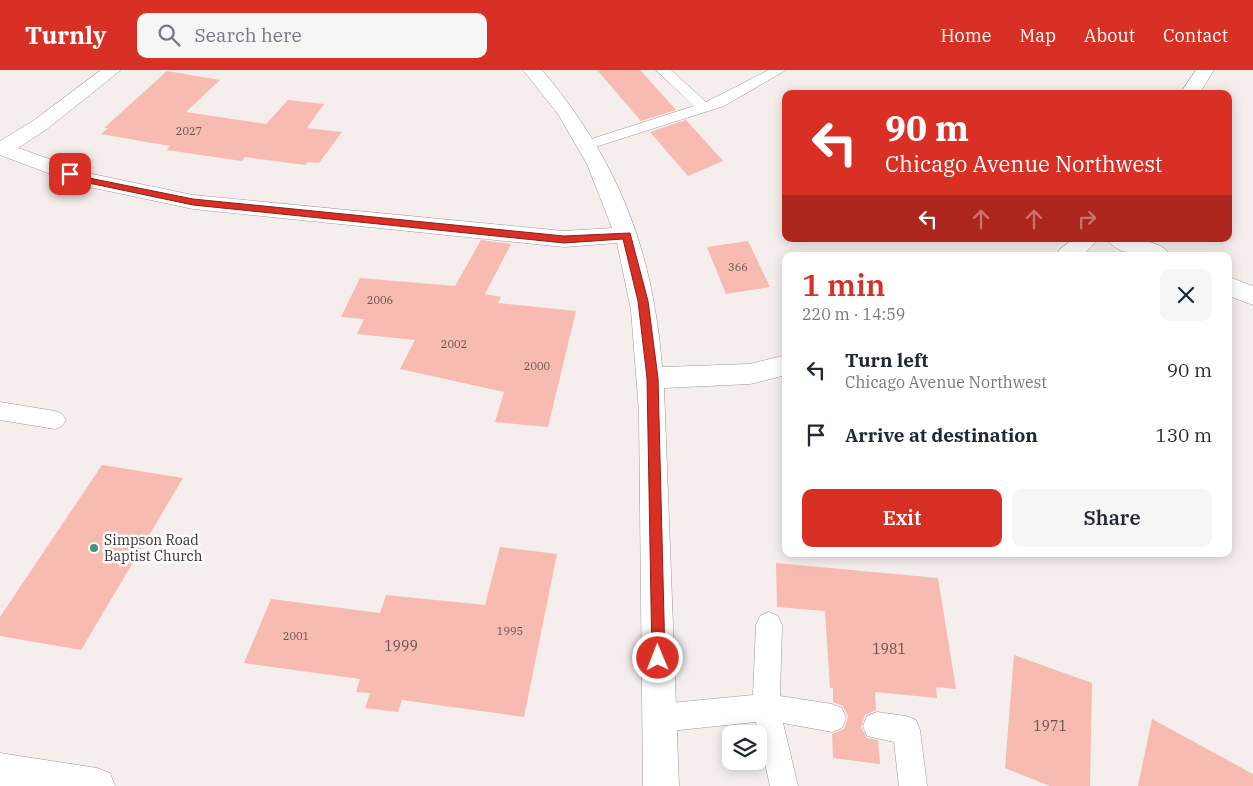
<!DOCTYPE html>
<html lang="en">
<head>
<meta charset="utf-8">
<style>
  body { margin:0; font-family:"IBM Plex Serif",serif; background:#f6f6f7; color:#1f2937; height:100vh; display:flex; flex-direction:column; font-size:19px; white-space:nowrap }
  * { box-sizing:border-box; margin:0 }
  p { font-size:16px; color:#747a83 }
  .icon { flex:none; width:28px; height:28px; fill:none; stroke:currentColor; stroke-width:2; stroke-linecap:round; stroke-linejoin:round }
  .map { position:relative; flex:1; overflow:hidden }
  .sheet { position:absolute; left:782px; top:182px; width:450px; height:305px; display:flex; flex-direction:column; background:#fff; border-radius:10px; box-shadow:0 2px 12px #0003 }
  .sheet>* { flex:none }
  .banner { position:absolute; left:782px; top:20px; width:450px; height:152px; border-radius:10px; box-shadow:0 2px 12px #0003; background:#d93025; color:#fff; overflow:hidden }
  .fabs { position:absolute; left:722px; top:655px; display:grid; gap:10px }
  .fabs a { display:grid; place-items:center; width:45px; height:45px; border-radius:10px; background:#fff; box-shadow:0 2px 12px #0003; font-size:25px }
  .pin { position:absolute; display:grid; place-items:center; width:42px; height:42px; color:#fff; margin:-21px; border-radius:10px; box-shadow:0 2px 8px #0006 }
  .me { position:absolute; width:55px; margin:-28px; rotate:359deg; stroke-linejoin:round; filter:drop-shadow(0 0 4px #0008) }
  .turn { display:flex; align-items:center; gap:18px; height:105px; padding:0 20px; font-size:22px }
  .turn .icon { width:65px; height:65px; stroke-width:2.5 }
  .turn b { display:block; font-size:35px; line-height:42px }
  .lanes { display:flex; align-items:center; height:48px; padding:0 20px; background:#0003; justify-content:center; gap:25px; direction:ltr }
  .lanes .off { opacity:.35 }
  .round { display:grid; place-items:center; flex:none; width:52px; height:52px; border-radius:10px; background:#f6f6f7 }
  .summary { display:flex; align-items:center; justify-content:space-between; height:85px; padding:0 20px }
  h1 { font-size:30px; font-weight:600; line-height:38px; color:#d93025 }
  .action { display:flex; gap:10px; margin-top:auto; padding:10px 20px }
  .action a { flex:1; height:58px; border-radius:10px; background:#d93025; color:#fff; font-size:20px; font-weight:600; line-height:58px; text-align:center }
  .action a+a { background:#f6f6f7; color:#1f2937 }
  ul { padding:0; list-style:none }
  li { display:flex; align-items:center; gap:15px; height:65px; padding:0 20px }
  li div { flex:1 }
  li b { display:block; font-size:19px }
  li em { font-style:normal }
  header { display:flex; align-items:center; gap:30px; box-sizing:border-box; height:70px; padding:0 25px; background:#d93025; color:#fff }
  header strong { font-size:24px }
  nav { display:flex; gap:28px; margin-inline-start:auto; font-size:18px }
  .search { width:350px; height:45px; background:#f6f6f7; display:flex; align-items:center; gap:12px; box-sizing:border-box; padding:0 18px; border-radius:10px; color:#747a83; font-size:19px }
  .map>svg:first-child { display:block }
  .building { fill:#f7bbb1 }
  .lines { fill:none; stroke-linecap:round; stroke-linejoin:round }
  .lane-casing { stroke:#9e9796; stroke-width:1 }
  .street-casing { stroke:#9e9796; stroke-width:1 }
  .secondary-casing { stroke:#9e9796; stroke-width:1 }
  .lane { fill:#fff; fill-rule:evenodd }
  .street { fill:#fff; fill-rule:evenodd }
  .secondary { fill:#fff; fill-rule:evenodd }
  .route { fill:#d93025; stroke:#8d1f18 }
  .poi-dot { fill:#498d81; stroke:#fffcfc; stroke-width:2 }
  .labels { text-anchor:middle; dominant-baseline:central; stroke-width:5; stroke-linejoin:round; paint-order:stroke }
  .number-label { font-size:11px; fill:#665452 }
  .poi-label { font-size:14px; fill:#353232; stroke:#fffcfc; text-anchor:start }
  .near-number-label { font-size:14px; fill:#665452 }
</style>
</head>
<body>
<header>
<strong>Turnly</strong>
<div class="search"><svg class="icon" aria-label="search" viewBox="0 0 24 24"><circle cx="10" cy="10" r="6"/><path d="M15 15l6 6"/></svg>Search here</div>
<nav><a>Home</a><a>Map</a><a>About</a><a>Contact</a></nav>
</header>
<div class="map">
<svg width="1253" height="716" viewBox="0 0 1253 716">
  <rect width="100%" height="100%" fill="#f5eeed"/>
  <g class="building">
    <path d="M597,0H640L676,40L641,51Z"/>
    <path d="M167,1L220,10L186,42L266,54L288,30L324,34L307,58L342,62L319,93L308,92L305,95L245,87L242,91L166,80L170,76L101,64L108,58H104Z"/>
    <path d="M686,50L723,91L688,106L650,62Z"/>
    <path d="M481,170L511,174L485,224L501,227L498,233L576,241L548,357L495,352L504,322L400,299L415,270L357,264L364,249L341,247L360,208L455,216Z"/>
    <path d="M748,171L770,217L726,224L707,177Z"/>
    <path d="M102,395L183,408L81,580L0,566V547Z"/>
    <path d="M500,477L557,484L524,647L402,630L398,642L365,638L370,623L356,622L360,609L244,593L271,529L380,543L386,525L485,535Z"/>
    <path d="M776,493L938,508L956,619L936,617L937,628L875,622L876,640L865,645L861,657L867,668L878,670L880,694L833,688L832,664L844,659L848,647L843,636L833,632V618H830L825,541L777,537Z"/>
    <path d="M1014,585L1092,613L1090,716H1050L1005,698Z"/>
    <path d="M1152,649L1253,704V716H1138Z"/>
  </g>
  <g class="lines">
    <defs>
      <g id="lane">
        <path d="M656,0H671L706,32L769,0H786L724,36L592,78H582L579,75L582,72L694,36Z"/>
        <path d="M0,332L55,341L62,344L66,350L62,356L55,359L0,350Z"/>
        <path d="M769,542L778,546L782,555L780,626L832,634L842,638L846,648L842,658L832,662L783,653L798,716H770L756,652L660,662L650,658L646,648L650,638L660,634L753,625L756,555L760,546Z"/>
        <path d="M877,642L906,646L916,650L920,660L927,716H899L894,672L867,666L863,656L867,646Z"/>
      </g>
      <g id="street">
        <path d="M101,0H121L47,59L18,78L92,104L193,125L564,161L612,158L587,94L558,44L523,0H542C618,90 653,180 662,297L750,294L786,285V305L750,314L664,318L679,716H643L639,342L631,240L617,173L564,177L193,139L80,115L0,85V71L33,51Z"/>
        <path d="M1196,0H1214L1199,24H1180Z"/>
        <path d="M1073,169H1099L1082,186H1056L1059,180Z"/>
        <path d="M1107,169C1125,168 1161,168 1171,186C1153,187 1118,187 1107,169Z"/>
        <path d="M1229,207L1253,216V235L1229,226Z"/>
      </g>
      <path id="secondary" d="M0,683L97,698L110,703L115,716H0Z"/>
    </defs>
    <use href="#lane" class="lane-casing"/>
    <use href="#street" class="street-casing"/>
    <use href="#secondary" class="secondary-casing"/>
    <use href="#lane" class="lane"/>
    <use href="#street" class="street"/>
    <use href="#secondary" class="secondary"/>
  </g>
  <path class="route" d="M70,101L89,108L193,129L564,166L630,163L648,231L658,308L665,588L663,593L658,595L654,593L652,588L647,308L638,231L623,169L564,173L193,135L84,112L67,106V102Z"/>
  <circle class="poi-dot" cx="94" cy="478" r="5"/>
  <g class="labels">
    <g class="number-label">
      <text x="189" y="61">2027</text>
      <text x="738" y="197">366</text>
      <text x="380" y="230">2006</text>
      <text x="454" y="274">2002</text>
      <text x="537" y="296">2000</text>
      <text x="510" y="561">1995</text>
      <text x="296" y="566">2001</text>
    </g>
    <g class="poi-label">
      <text x="104" y="470">Simpson Road<tspan x="104" dy="16">Baptist Church</tspan></text>
    </g>
    <g class="near-number-label">
      <text x="401" y="576">1999</text>
      <text x="889" y="579">1981</text>
      <text x="1050" y="656">1971</text>
    </g>
  </g>
</svg>
<div class="fabs">
<a><svg class="icon" aria-label="layers" viewBox="0 0 24 24"><path d="M12 4l9 5-9 5-9-5zM3 14l9 5 9-5"/></svg></a>
</div>
<div class="pin" style="left:70px;top:104px;background:#d93025"><svg class="icon" aria-label="arrive" viewBox="0 0 24 24"><path d="M6 21V4h12l-3 4 3 4H6"/></svg></div>
<svg class="me" style="left:658px;top:588px" viewBox="-20 -20 40 40"><circle r="17" fill="#d93025" stroke="#fff" stroke-width="3"/><path d="M0-11L8 9 0 5-8 9z" fill="#fff"/></svg>
<div class="banner">
<div class="turn"><svg class="icon" aria-label="left" viewBox="0 0 24 24"><path d="M17 20v-9H6M10 6l-5 5 5 5"/></svg><div><b>90 m</b>Chicago Avenue Northwest</div></div>
<div class="lanes"><svg class="icon" aria-label="left" viewBox="0 0 24 24"><path d="M17 20v-9H6M10 6l-5 5 5 5"/></svg><svg class="icon off" aria-label="ahead" viewBox="0 0 24 24"><path d="M12 20V5M6 11l6-6 6 6"/></svg><svg class="icon off" aria-label="ahead" viewBox="0 0 24 24"><path d="M12 20V5M6 11l6-6 6 6"/></svg><svg class="icon off" aria-label="right" viewBox="0 0 24 24"><path d="M7 20v-9h11M14 6l5 5-5 5"/></svg></div>
</div>
<section class="sheet">
<div class="summary"><div><h1>1 min</h1><p>220 m · 14:59</p></div><a class="round"><svg class="icon" aria-label="close" viewBox="0 0 24 24"><path d="M6 6l12 12M18 6L6 18"/></svg></a></div>
<ul>
<li><svg class="icon" aria-label="left" viewBox="0 0 24 24"><path d="M17 20v-9H6M10 6l-5 5 5 5"/></svg><div><b>Turn left</b><p>Chicago Avenue Northwest</p></div><em>90 m</em></li>
<li><svg class="icon" aria-label="arrive" viewBox="0 0 24 24"><path d="M6 21V4h12l-3 4 3 4H6"/></svg><div><b>Arrive at destination</b></div><em>130 m</em></li>
</ul>
<div class="action"><a>Exit</a><a>Share</a></div>
</section>
</div>
</body>
</html>
